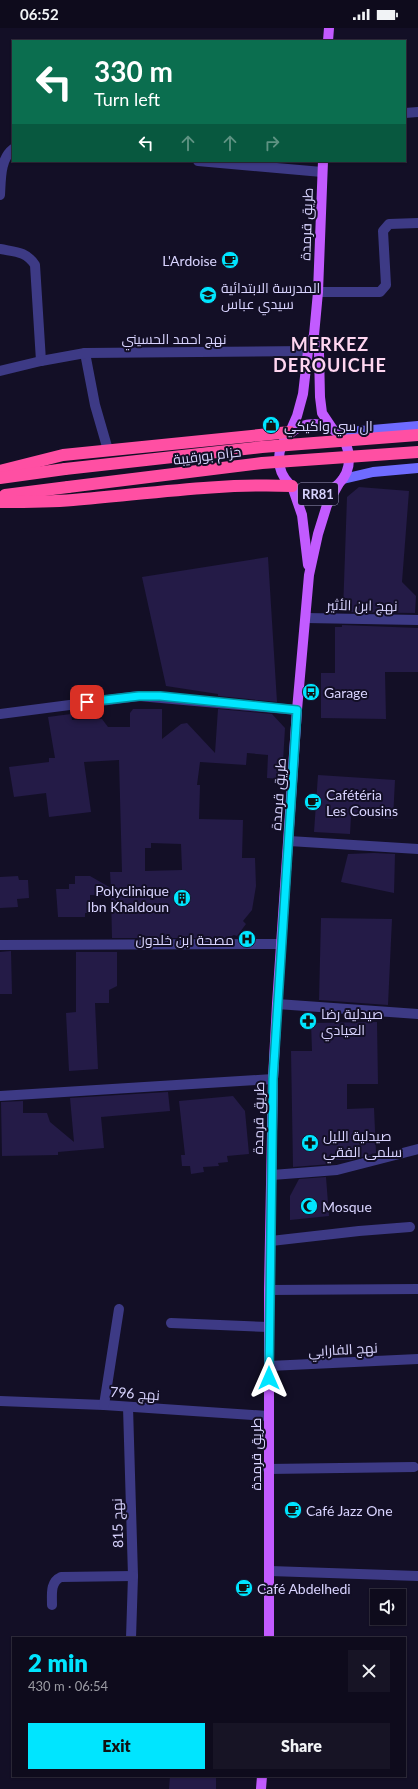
<!DOCTYPE html>
<html lang="en">
<head>
<meta charset="utf-8">
<style>
  body { margin:0; font-family:Lato,Cairo,sans-serif; background:#171425; color:#f1f3f6; height:100vh; display:flex; flex-direction:column; font-size:15px; white-space:nowrap }
  * { box-sizing:border-box; margin:0 }
  p { font-size:13px; color:#9b9ba3 }
  .icon { flex:none; width:22px; height:22px; fill:none; stroke:currentColor; stroke-width:2; stroke-linecap:round; stroke-linejoin:round }
  .map { position:relative; flex:1; overflow:hidden }
  .side { position:absolute; left:12px; top:1609px; width:394px; height:140px; display:flex; flex-direction:column; background:#0e0b1c; border-radius:0px; box-shadow:0 1px 3px #0004,0 0 0 1px #2e2b3b }
  .side>* { flex:none }
  .top-card { position:absolute; left:12px; top:12px; width:394px; height:122px; border-radius:0px; box-shadow:0 1px 3px #0004,0 0 0 1px #2e2b3b; background:#0b6e4f; color:#fff; overflow:hidden }
  .tools { position:absolute; left:370px; top:1561px; display:grid; gap:8px }
  .tools a { display:grid; place-items:center; width:36px; height:36px; border-radius:0px; background:#0e0b1c; box-shadow:0 1px 3px #0004,0 0 0 1px #2e2b3b; font-size:20px }
  .pin { position:absolute; display:grid; place-items:center; width:34px; height:34px; color:#fff; margin:-17px; border-radius:8px; box-shadow:0 2px 6px #0006 }
  .me { position:absolute; width:44px; margin:-22px; rotate:0deg; stroke-linejoin:round; filter:drop-shadow(0 0 3px #0008) }
  .turn { display:flex; align-items:center; gap:14px; height:84px; padding:0 16px; font-size:18px }
  .turn .icon { width:52px; height:52px; stroke-width:2.5 }
  .turn b { display:block; font-size:28px; line-height:34px }
  .lanes { display:flex; align-items:center; height:38px; padding:0 16px; background:#0003; justify-content:center; gap:20px; direction:ltr }
  .lanes .off { opacity:.35 }
  .round { display:grid; place-items:center; flex:none; width:42px; height:42px; border-radius:0px; background:#171425 }
  .head { display:flex; align-items:center; justify-content:space-between; height:68px; padding:0 16px }
  h1 { font-size:24px; font-weight:800; line-height:30px; color:#00e5ff }
  .button { display:flex; gap:8px; margin-top:auto; padding:8px 16px }
  .button a { flex:1; height:46px; border-radius:0px; background:#00e5ff; color:#111; font-size:16px; font-weight:800; line-height:46px; text-align:center }
  .button a+a { background:#171425; color:#f1f3f6 }
  .status { display:flex; justify-content:space-between; align-items:center; height:28px; padding:0 20px; background:#0e0b1c; direction:ltr }
  .status svg { height:11px; fill:currentColor }
  .map>svg:first-child { display:block }
  .building { fill:#241b47; fill-rule:evenodd }
  .lines { fill:none; stroke-linecap:round; stroke-linejoin:round }
  .street { stroke:#3d3a85; stroke-width:10 }
  .secondary { stroke:#6f6bff; stroke-width:10 }
  .primary { stroke:#c25bff; stroke-width:10 }
  .highway { stroke:#ff4fa3; stroke-width:12 }
  .highway-bridge { stroke:#ff4fa3; stroke-width:12 }
  .route-casing { stroke:#0095a6; stroke-width:10 }
  .route { stroke:#00e5ff; stroke-width:7 }
  .labels { text-anchor:middle; dominant-baseline:central; stroke-width:4; stroke-linejoin:round; paint-order:stroke }
  .shield { fill:#130f26; stroke:#9e99be; stroke-width:1 }
  .shield-label { font-size:13px; font-weight:bold; fill:#d9d4ff }
  .street-label { font-size:14px; fill:#d9d4ff; stroke:#130f26 }
  .poi-label { font-size:14px; fill:#d9d4ff; stroke:#130f26; text-anchor:start }
  .district-label { font-size:18px; font-weight:bold; letter-spacing:1px; fill:#ffd6f0; stroke:#130f26 }
</style>
</head>
<body>
<div class="status"><b>06:52</b><svg viewBox="0 0 49 12"><path d="M0 12V9h3v3zM5 12V6h3v6zM10 12V3h3v9zM15 12V0h3v12zM26 1h20v11H26zM47 4h2v5h-2z"/></svg></div>
<div class="map">
<svg width="418" height="1761" viewBox="0 0 418 1761">
  <rect width="100%" height="100%" fill="#130f26"/>
  <g class="building">
    <path d="M359,459L409,463L402,554L416,568L415,585L343,584L347,469Z"/>
    <path d="M268,529L277,674L218,668V666L166,658L142,549Z"/>
    <path d="M342,597L418,600V644H385L386,691L321,690V645H335V599H342Z"/>
    <path d="M133,681H162V711L181,696L187,695L215,725L218,681L272,686L285,700L282,751L267,750L268,727L247,725L246,737L200,734L197,757H200L199,791L243,792L242,830H255L256,858L252,882L243,893L246,896L237,908L234,907L227,910H112L111,867H90V885H85V889H58L56,861H69V856H75V848H90L111,860L110,844H122L119,732L84,734L91,784L49,789L46,765L14,769L9,739L49,734V730H55L48,689L71,686L72,692L102,691L108,699H130V685ZM151,815L181,816L182,842L145,843V820H151Z"/>
    <path d="M318,747L395,752L393,791L351,788L350,806L314,804Z"/>
    <path d="M374,825L395,826L394,865L341,854L348,826Z"/>
    <path d="M18,848L19,852H28L29,870L17,871L18,879L0,880V849Z"/>
    <path d="M321,890L392,891L388,977L319,972Z"/>
    <path d="M11,923L12,966H0V924Z"/>
    <path d="M76,924H117V958L109,962V975H95L98,1041L69,1043L66,985L76,984Z"/>
    <path d="M377,994L378,1056H347V1081L374,1080L376,1125L351,1132H331V1136L293,1139L291,1023H312L311,995Z"/>
    <path d="M168,1064L170,1083L101,1089L104,1120L58,1124V1127L2,1128L1,1074L23,1073V1085H47L50,1094L74,1114L70,1070Z"/>
    <path d="M233,1068L245,1083L249,1126L227,1128L228,1134L218,1135L219,1138L203,1139L204,1144L191,1146L190,1138H182L181,1127H185L179,1073Z"/>
    <path d="M326,1149L329,1188L290,1192V1168L299,1151Z"/>
    <path d="M170,1748H216V1761H169Z"/>
  </g>
  <g class="lines">
    <g class="street">
      <path d="M405,85L418,84"/>
      <path d="M198,133L322,144"/>
      <path d="M0,167C1,151 0,131 13,121"/>
      <path d="M0,221C15,224 26,223 35,237L41,333"/>
      <path d="M318,264H380L386,257L383,203L389,196L418,195"/>
      <path d="M85,325L95,377L108,422"/>
      <path d="M0,343L41,333L85,325L308,323"/>
      <path d="M306,590L418,592"/>
      <path d="M0,686L139,668L297,682"/>
      <path d="M289,813L418,821"/>
      <path d="M0,917L281,916"/>
      <path d="M277,976L418,986"/>
      <path d="M0,1068L273,1051"/>
      <path d="M272,1147L337,1142L418,1121"/>
      <path d="M271,1213L359,1203L410,1199"/>
      <path d="M269,1262L418,1261"/>
      <path d="M171,1295L269,1299"/>
      <path d="M269,1338L418,1331"/>
      <path d="M0,1373L104,1377L268,1388"/>
      <path d="M104,1377L119,1281"/>
      <path d="M128,1379L133,1548L131,1610"/>
      <path d="M268,1441L414,1439"/>
      <path d="M270,1543L418,1548"/>
      <path d="M52,1577C52,1566 50,1554 61,1549L133,1548"/>
    </g>
    <g class="secondary">
      <path d="M338,405L418,398"/>
      <path d="M343,451L373,444L418,440"/>
    </g>
    <g class="primary">
      <path d="M328,13L329,0"/>
      <path d="M314,307L319,325L320,369L322,385L332,400"/>
      <circle cx="314" cy="431" r="35"/>
      <path d="M290,404L297,388L303,366L308,323L314,307L318,264L323,133"/>
      <path d="M292,458L302,487L308,537"/>
      <path d="M269,1610V1262L273,1051L277,976L297,682L309,547L318,506L327,477L338,457"/>
      <path d="M261,1761L262,1748"/>
    </g>
    <g class="highway">
      <path d="M0,443L63,427L290,404"/>
      <path d="M0,450L65,441"/>
      <path d="M5,467L68,459"/>
      <path d="M0,474C24,474 49,474 73,472C146,466 218,455 292,458"/>
    </g>
    <g class="highway-bridge">
      <path d="M65,441L262,419L418,407"/>
      <path d="M68,459L262,435L418,424"/>
    </g>
  </g>
  <g class="lines">
    <defs>
      <path id="route" d="M87,674L139,668H160L297,682L273,1051L269,1350"/>
    </defs>
    <use href="#route" class="route-casing"/>
    <use href="#route" class="route"/>
  </g>
  <defs>
    <symbol id="cafe-disc" viewBox="-11 -11 22 22"><circle r="9.5" fill="#00e5ff" stroke="#130f26"/><path d="M-5.5-4.5H6V0H3Q3 3.5 0 3.5H-2.5Q-5.5 3.5-5.5 0ZM3-3.2v2h1.7v-2ZM-6 4.5H4V6H-6Z" fill="#111"/></symbol>
    <symbol id="school-disc" viewBox="-11 -11 22 22"><circle r="9.5" fill="#00e5ff" stroke="#130f26"/><path d="M0-5L7-2L0 1L-7-2ZM-4 1L0 2.5L4 1V4Q0 6-4 4Z" fill="#111"/></symbol>
    <symbol id="shop-disc" viewBox="-11 -11 22 22"><circle r="9.5" fill="#00e5ff" stroke="#130f26"/><path d="M-5-2.5h2.3a2.7 3.5 0 0 1 5.4 0H5L5.5 6h-11ZM-1.5-2.5h3a1.5 2.3 0 0 0-3 0Z" fill="#111"/></symbol>
    <symbol id="bus-disc" viewBox="-11 -11 22 22"><circle r="9.5" fill="#00e5ff" stroke="#130f26"/><path d="M-5-6H5V4H4V6H2V4H-2V6H-4V4H-5ZM-3.5-4V0h7V-4ZM-3.5 1.2v1.5H-2V1.2ZM2 1.2v1.5H3.5V1.2Z" fill="#111"/></symbol>
    <symbol id="building-disc" viewBox="-11 -11 22 22"><circle r="9.5" fill="#00e5ff" stroke="#130f26"/><path d="M-4-6H4V6H1V3H-1V6H-4ZM-2.5-4.3h1.7v1.8h-1.7ZM.8-4.3h1.7v1.8H.8ZM-2.5-1h1.7V.8h-1.7ZM.8-1h1.7V.8H.8Z" fill="#111"/></symbol>
    <symbol id="hospital-disc" viewBox="-11 -11 22 22"><circle r="9.5" fill="#00e5ff" stroke="#130f26"/><path d="M-5-5h3v3.5h4V-5h3V5h-3V1.5h-4V5h-3Z" fill="#111"/></symbol>
    <symbol id="pharmacy-disc" viewBox="-11 -11 22 22"><circle r="9.5" fill="#00e5ff" stroke="#130f26"/><path d="M-2-6h4v4h4v4h-4v4h-4v-4h-4v-4h4Z" fill="#111"/></symbol>
    <symbol id="mosque-disc" viewBox="-11 -11 22 22"><circle r="9.5" fill="#00e5ff" stroke="#130f26"/><path d="M3.5-4.9A6 6 0 1 0 3.5 4.9A5 5 0 1 1 3.5-4.9Z" fill="#111"/></symbol>
  </defs>
  <g fill-rule="evenodd">
    <use href="#cafe-disc" x="220" y="222" width="20" height="20"/>
    <use href="#school-disc" x="198" y="257" width="20" height="20"/>
    <use href="#shop-disc" x="261" y="387" width="20" height="20"/>
    <use href="#bus-disc" x="301" y="654" width="20" height="20"/>
    <use href="#cafe-disc" x="303" y="764" width="20" height="20"/>
    <use href="#building-disc" x="172" y="860" width="20" height="20"/>
    <use href="#hospital-disc" x="237" y="901" width="20" height="20"/>
    <use href="#pharmacy-disc" x="298" y="983" width="20" height="20"/>
    <use href="#pharmacy-disc" x="300" y="1105" width="20" height="20"/>
    <use href="#mosque-disc" x="299" y="1168" width="20" height="20"/>
    <use href="#cafe-disc" x="283" y="1472" width="20" height="20"/>
    <use href="#cafe-disc" x="234" y="1550" width="20" height="20"/>
  </g>
  <g class="labels">
    <rect class="shield" x="298" y="455" width="40" height="22" rx="3"/>
    <g class="shield-label">
      <text x="318" y="466">RR81</text>
    </g>
    <g class="street-label">
      <text transform="translate(306 196) rotate(-88)">طريق قرمدة</text>
      <text x="174" y="310">نهج احمد الحسيني</text>
      <text transform="translate(207 427) rotate(-7)">حزام بورقيبة</text>
      <text transform="translate(362 577) rotate(1)">نهج ابن الأثير</text>
      <text transform="translate(278 766) rotate(-86)">طريق قرمدة</text>
      <text transform="translate(258 1090) rotate(-89)">طريق قرمدة</text>
      <text transform="translate(343 1321) rotate(-3)">نهج الفارابي</text>
      <text transform="translate(135 1365) rotate(4)">نهج 796</text>
      <text transform="translate(255 1426) rotate(-90)">طريق قرمدة</text>
      <text transform="translate(117 1495) rotate(-92)">نهج 815</text>
    </g>
    <g class="poi-label">
      <text x="217" y="232" text-anchor="end">L'Ardoise</text>
      <text x="221" y="259">المدرسة الابتدائية<tspan x="221" dy="16">سيدي عباس</tspan></text>
      <text x="284" y="397">ال سي واكيكي</text>
      <text x="324" y="664">Garage</text>
      <text x="326" y="766">Cafétéria<tspan x="326" dy="16">Les Cousins</tspan></text>
      <text x="169" y="862" text-anchor="end">Polyclinique<tspan x="169" dy="16">Ibn Khaldoun</tspan></text>
      <text x="234" y="911" text-anchor="end">مصحة ابن خلدون</text>
      <text x="321" y="985">صيدلية رضا<tspan x="321" dy="16">العيادي</tspan></text>
      <text x="323" y="1107">صيدلية الليل<tspan x="323" dy="16">سلمى الفقي</tspan></text>
      <text x="322" y="1178">Mosque</text>
      <text x="306" y="1482">Café Jazz One</text>
      <text x="257" y="1560">Café Abdelhedi</text>
    </g>
    <g class="district-label">
      <text x="330" y="316">MERKEZ<tspan x="330" dy="21">DEROUICHE</tspan></text>
    </g>
  </g>
</svg>
<div class="tools">
<a><svg class="icon" aria-label="sound" viewBox="0 0 24 24"><path d="M4 9h4l5-4v14l-5-4H4zM17 9q2 3 0 6"/></svg></a>
</div>
<div class="pin" style="left:87px;top:674px;background:#d93025"><svg class="icon" aria-label="arrive" viewBox="0 0 24 24"><path d="M6 21V4h12l-3 4 3 4H6"/></svg></div>
<svg class="me" style="left:269px;top:1350px" viewBox="-20 -20 40 40"><path d="M0-17L14 15 0 8-14 15z" fill="#00e5ff" stroke="#fff" stroke-width="4"/></svg>
<div class="top-card">
<div class="turn"><svg class="icon" aria-label="left" viewBox="0 0 24 24"><path d="M17 20v-9H6M10 6l-5 5 5 5"/></svg><div><b>330 m</b>Turn left</div></div>
<div class="lanes"><svg class="icon" aria-label="left" viewBox="0 0 24 24"><path d="M17 20v-9H6M10 6l-5 5 5 5"/></svg><svg class="icon off" aria-label="ahead" viewBox="0 0 24 24"><path d="M12 20V5M6 11l6-6 6 6"/></svg><svg class="icon off" aria-label="ahead" viewBox="0 0 24 24"><path d="M12 20V5M6 11l6-6 6 6"/></svg><svg class="icon off" aria-label="right" viewBox="0 0 24 24"><path d="M7 20v-9h11M14 6l5 5-5 5"/></svg></div>
</div>
<section class="side">
<div class="head"><div><h1>2 min</h1><p>430 m · 06:54</p></div><a class="round"><svg class="icon" aria-label="close" viewBox="0 0 24 24"><path d="M6 6l12 12M18 6L6 18"/></svg></a></div>
<div class="button"><a>Exit</a><a>Share</a></div>
</section>
</div>
</body>
</html>
